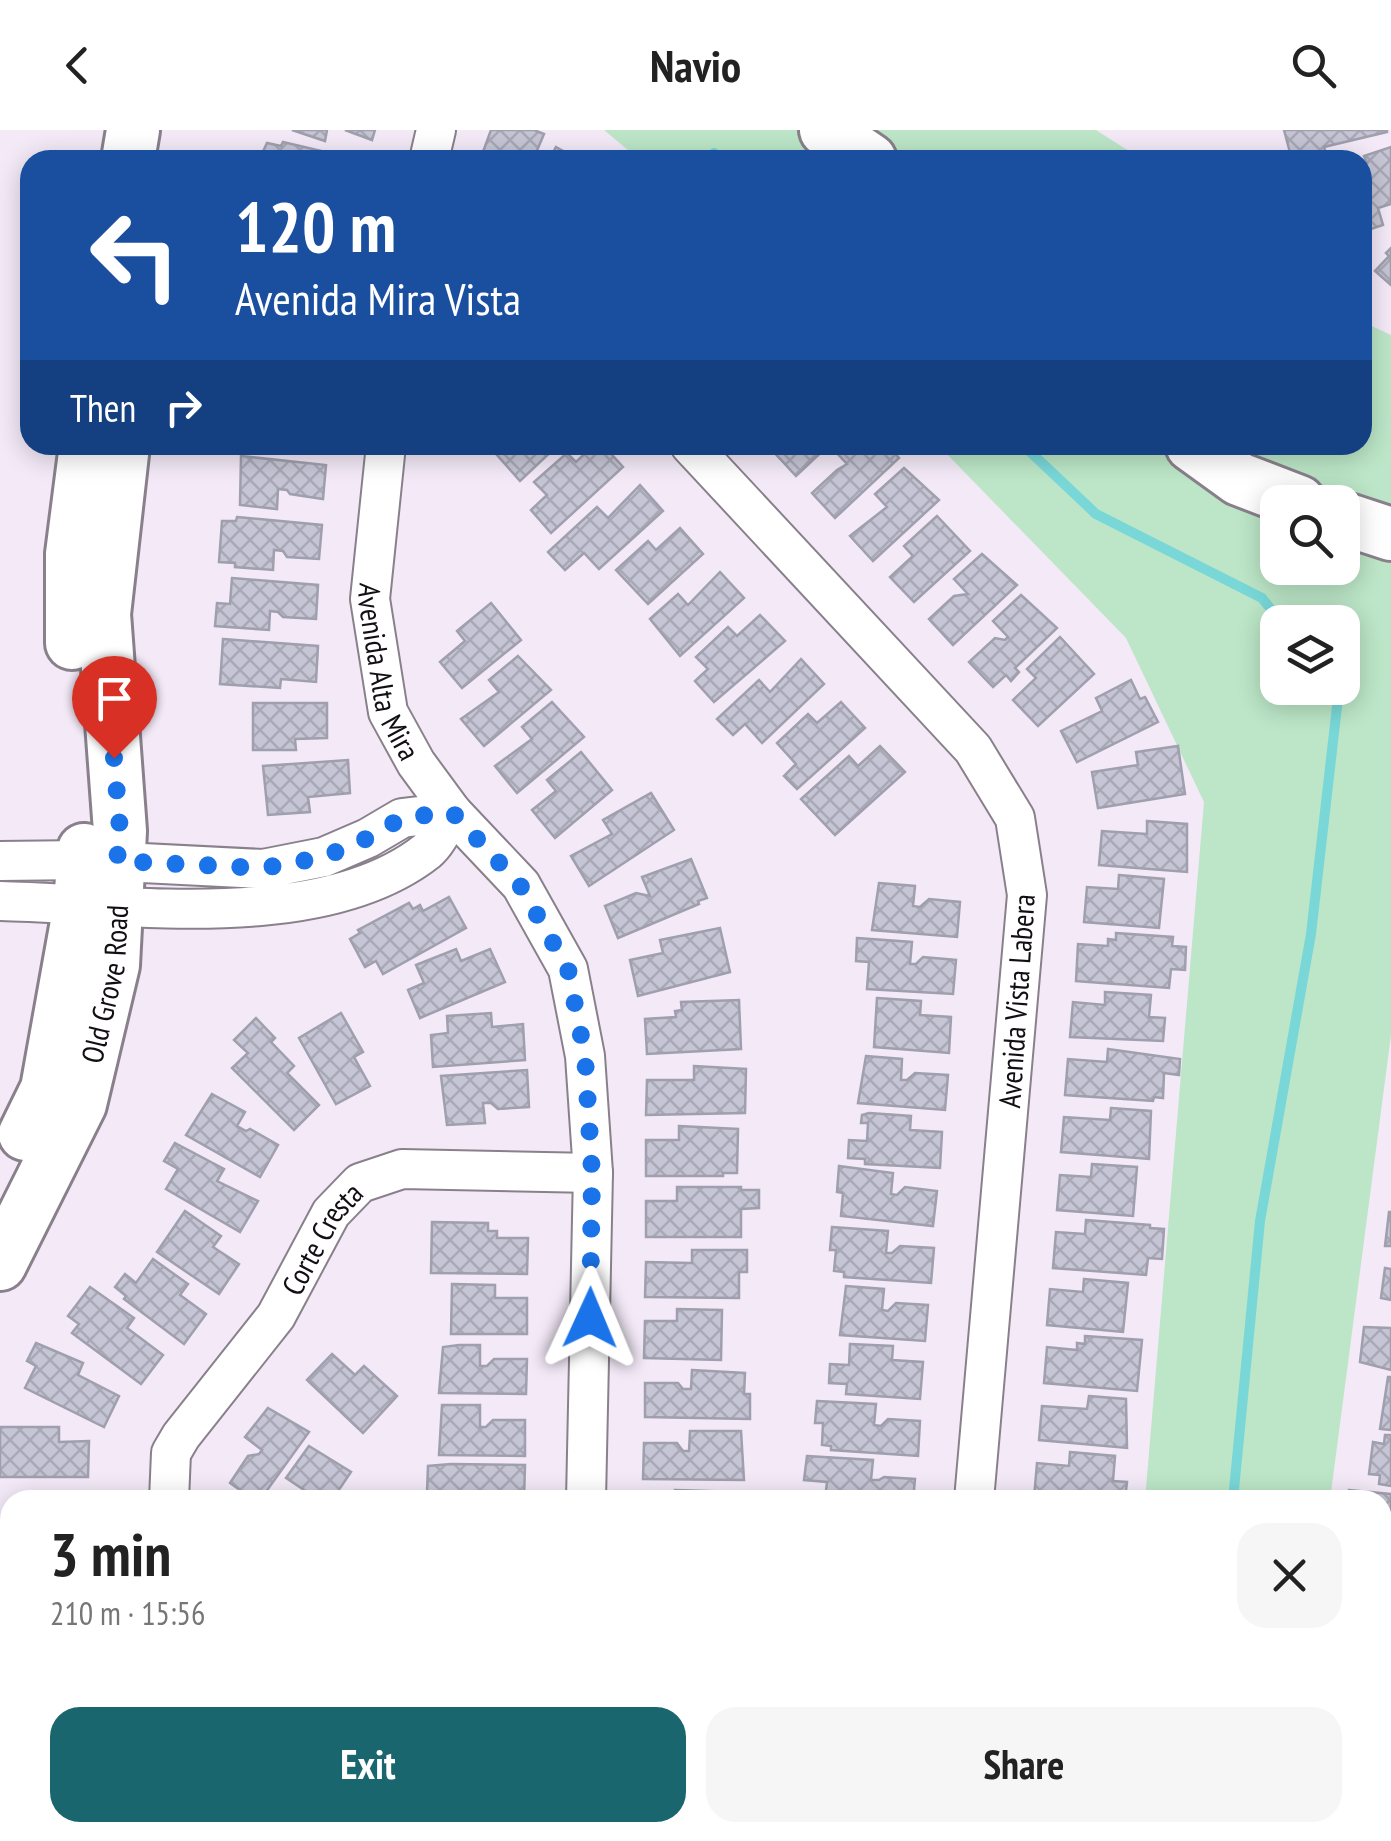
<!DOCTYPE html>
<html lang="en">
<head>
<meta charset="utf-8">
<style>
  body { margin:0; font-family:"PT Sans Narrow",sans-serif; background:#f6f6f6; color:#222; height:100vh; display:flex; flex-direction:column; font-size:38px; white-space:nowrap }
  * { box-sizing:border-box; margin:0 }
  p { font-size:32px; color:#767676 }
  .icon { flex:none; width:55px; height:55px; fill:none; stroke:currentColor; stroke-width:2; stroke-linecap:round; stroke-linejoin:round }
  .map { position:relative; flex:1; overflow:hidden }
  .sheet { position:absolute; left:0px; top:1360px; width:1392px; height:352px; display:flex; flex-direction:column; background:#fff; border-radius:30px 30px 0 0; box-shadow:0 5px 25px #0003 }
  .sheet>* { flex:none }
  .guide { position:absolute; left:20px; top:20px; width:1352px; height:305px; border-radius:30px; box-shadow:0 5px 25px #0003; background:#1a4fa0; color:#fff; overflow:hidden }
  .fabs { position:absolute; left:1260px; top:355px; display:grid; gap:20px }
  .fabs a { display:grid; place-items:center; width:100px; height:100px; border-radius:20px; background:#fff; box-shadow:0 5px 25px #0003; font-size:50px }
  .pin { position:absolute; display:grid; place-items:center; width:85px; height:85px; color:#fff; margin:-102px -42px; border-radius:50% 50% 50% 0; rotate:-45deg; box-shadow:0 0 10px #0007 }
  .pin .icon { rotate:45deg }
  .me { position:absolute; width:110px; margin:-55px; rotate:1deg; stroke-linejoin:round; filter:drop-shadow(0 0 8px #0008) }
  .turn { display:flex; align-items:center; gap:35px; height:210px; padding:0 50px; font-size:45px }
  .turn .icon { width:130px; height:130px; stroke-width:2.5 }
  .turn b { display:block; font-size:70px; line-height:85px }
  .then { display:flex; align-items:center; height:95px; padding:0 50px; background:#0003; gap:20px; font-size:38px }
  .round { display:grid; place-items:center; flex:none; width:105px; height:105px; border-radius:30px; background:#f6f6f6 }
  .head { display:flex; align-items:center; justify-content:space-between; height:170px; padding:0 50px }
  h1 { font-size:60px; font-weight:800; line-height:75px }
  .action { display:flex; gap:20px; margin-top:auto; padding:20px 50px }
  .action a { flex:1; height:115px; border-radius:30px; background:#19666e; color:#fff; font-size:40px; font-weight:800; line-height:115px; text-align:center }
  .action a+a { background:#f6f6f6; color:#222 }
  header { display:flex; justify-content:space-between; align-items:center; height:130px; padding:0 50px; background:#fff; font-size:45px; font-weight:800 }
  .map>svg:first-child { display:block }
  .park { fill:#bce6c7; fill-rule:evenodd }
  .lines { fill:none; stroke-linecap:round; stroke-linejoin:round }
  .stream { stroke:#79d7d8; stroke-width:10 }
  .building { fill:url(#building-cross-hatch); stroke:#9f9fae; stroke-width:2.5 }
  .street-casing { stroke:#89808c; stroke-width:42 }
  .secondary-casing { stroke:#89808c; stroke-width:58 }
  .primary-casing { stroke:#89808c; stroke-width:60 }
  .street { stroke:#fff; stroke-width:38 }
  .secondary { stroke:#fff; stroke-width:52 }
  .primary { stroke:#fff; stroke-width:55 }
  .route { stroke:#1a73e8; stroke-width:18; stroke-dasharray:0 32.4 }
  .labels { text-anchor:middle; dominant-baseline:central; stroke-width:10; stroke-linejoin:round; paint-order:stroke }
  .street-label { font-size:30px; fill:#120e13; stroke:#fff }
</style>
</head>
<body>
<header><svg class="icon" aria-label="back" viewBox="0 0 24 24"><path d="M15 5l-7 7 7 7"/></svg>Navio<svg class="icon" aria-label="search" viewBox="0 0 24 24"><circle cx="10" cy="10" r="6"/><path d="M15 15l6 6"/></svg></header>
<div class="map">
<svg width="1391" height="1711" viewBox="0 0 1391 1711">
  <defs>
    <pattern id="building-cross-hatch" width="8" height="8" patternUnits="userSpaceOnUse" patternTransform="scale(2.5)"><rect width="8" height="8" fill="#c5c5d5"/><path d="M0 0l8 8M0 8l8-8" fill="none" stroke="#a8a8b6"/></pattern>
  </defs>
  <rect width="100%" height="100%" fill="#f3e9f7"/>
  <g class="park">
    <path d="M604,0H1096L1143,30H640Z"/>
    <path d="M1363,192L1391,205V905L1330,1370H1145L1204,672L1126,508L938,315H1362ZM1278,372H1342V438H1278ZM1278,492H1342V558H1278Z"/>
    <path d="M1117,1703V1702L1287,1703L1286,1711H1116Z"/>
  </g>
  <g class="lines">
    <g class="stream">
      <path d="M714,23L721,30"/>
      <path d="M1023,315L1096,384L1262,468L1281,492"/>
      <path d="M1233,1370L1260,1091L1311,804L1338,568L1330,558"/>
      <path d="M1199,1711L1200,1702"/>
    </g>
  </g>
  <g class="building">
    <path d="M292,0H327L325,11Z"/>
    <path d="M345,0H375L372,10Z"/>
    <path d="M491,0H534L544,4L533,30H480Z"/>
    <path d="M1284,0H1387V2L1324,17L1327,27L1292,30Z"/>
    <path d="M283,12L351,28V30H259L267,13L281,16Z"/>
    <path d="M556,17L574,27L576,24L587,30H549Z"/>
    <path d="M1391,17V74L1378,78L1383,95L1362,102V35L1367,33L1364,26Z"/>
    <path d="M1391,118V155L1375,141L1389,126L1386,123Z"/>
    <path d="M252,315H295V319Z"/>
    <path d="M558,315L520,351L489,316L490,315Z"/>
    <path d="M594,315H603L623,337L551,403L531,380L547,365L534,352L567,323L576,332Z"/>
    <path d="M778,315H829L796,346L772,320Z"/>
    <path d="M844,315H887L899,328L835,388L812,363L837,340L847,334L836,322Z"/>
    <path d="M241,326L326,335L323,369L290,364L287,360L278,359L277,379L240,375Z"/>
    <path d="M904,338L939,370L873,431L850,406L887,377L875,364Z"/>
    <path d="M640,355L663,381L599,439L584,423L565,440L548,422L597,377L608,388Z"/>
    <path d="M937,386L970,421L914,472L890,447L913,426L904,416Z"/>
    <path d="M237,387L322,395L319,429L287,427L283,421L274,420L273,440L235,437V433L219,432L222,391H236Z"/>
    <path d="M680,398L703,424L648,474L616,440L648,411L656,420Z"/>
    <path d="M982,424L1017,455L953,515L929,489L954,466L968,464L954,449Z"/>
    <path d="M720,442L744,468L680,526L650,489L678,464L688,475Z"/>
    <path d="M232,448L318,455L316,489L283,487L278,482L270,481L269,500L215,496L217,473L230,474Z"/>
    <path d="M1021,465L1057,498L1015,538L1019,542L1011,551L1006,545L993,557L969,532L995,508L1005,510L1008,507L993,491Z"/>
    <path d="M491,473L521,510L462,558L440,532L465,511L457,501Z"/>
    <path d="M760,485L785,511L714,572L695,551L708,539L696,527L728,497L737,506Z"/>
    <path d="M1060,507L1094,544L1038,596L1013,570L1036,548L1027,539Z"/>
    <path d="M223,509L318,516L316,552L281,549L280,558L220,554Z"/>
    <path d="M518,526L551,560L484,616L461,589L499,562L489,550Z"/>
    <path d="M801,529L824,554L762,613L745,594L733,605L717,589L759,550L770,562Z"/>
    <path d="M1131,550L1140,569L1145,567L1158,592L1077,632L1061,601L1102,581L1096,568Z"/>
    <path d="M552,572L584,607L517,663L495,636L532,609L522,597Z"/>
    <path d="M841,572L865,598L797,659L784,646L796,634L777,613L808,584L817,593Z"/>
    <path d="M253,573H327V608L295,609L296,620H253Z"/>
    <path d="M880,616L905,642L835,705L801,669L849,626L858,636Z"/>
    <path d="M1178,616L1185,664L1098,678L1092,642L1138,635L1136,622Z"/>
    <path d="M581,622L612,660L555,708L532,680L556,661L547,650Z"/>
    <path d="M348,630L350,663L308,667L310,682L268,685L263,636Z"/>
    <path d="M651,663L674,700L589,756L571,726L612,704L603,690Z"/>
    <path d="M1147,691L1187,694V742L1099,735L1102,701L1147,704Z"/>
    <path d="M691,729L707,768L698,771L699,774L618,808L605,776L636,763L650,766L642,747Z"/>
    <path d="M1119,745L1164,749L1159,798L1084,792L1087,757L1118,759Z"/>
    <path d="M879,753L915,756L913,776L920,777L929,769L960,772L957,807L872,800Z"/>
    <path d="M449,767L466,798L383,844L376,831L365,837L350,809L360,803L358,800L409,773L413,779L420,775L423,781Z"/>
    <path d="M720,798L730,842L638,866L630,830L663,823L660,810Z"/>
    <path d="M1116,803L1173,807L1172,816L1186,817L1185,840L1171,839L1169,858L1076,851L1078,814L1108,816V809L1116,810Z"/>
    <path d="M857,808L912,812L910,834H916L923,827L956,830L953,864L867,859L869,832L856,831Z"/>
    <path d="M456,819L461,831L490,819L505,852L420,888L408,860L424,853L416,835Z"/>
    <path d="M1105,862L1151,865L1149,887L1165,888L1163,911L1070,907L1073,872L1105,875Z"/>
    <path d="M877,868L921,871L920,885L951,887L949,923L874,917Z"/>
    <path d="M739,870L741,919L647,924L645,889L676,887L675,881L682,880L681,872Z"/>
    <path d="M341,883L363,922L354,927L370,956L336,974L299,908Z"/>
    <path d="M491,883L492,897L523,894L525,930L433,937L431,905L448,903L447,886Z"/>
    <path d="M256,888L275,908L271,912L294,936L287,943L319,975L294,1000L232,938L248,923L234,910Z"/>
    <path d="M1108,919L1180,929L1179,945L1164,943L1163,968L1154,967L1153,971L1065,965L1068,929L1107,932Z"/>
    <path d="M866,926L902,929L901,950H907L915,943L948,945L945,980L858,973Z"/>
    <path d="M694,936L746,939L745,983L646,985L647,950H694Z"/>
    <path d="M527,940L529,977L498,979L491,973H483L485,993L447,995L441,946Z"/>
    <path d="M212,964L245,982L237,996L246,1001L250,999L278,1015L260,1047L186,1005Z"/>
    <path d="M1111,978L1151,981L1149,1029L1061,1022L1064,987L1110,990Z"/>
    <path d="M869,983L911,986L910,1000L942,1002L940,1038L865,1034V1029L848,1028L849,1010L867,1011L868,993H861L862,985Z"/>
    <path d="M679,996L738,999L737,1043H723V1046H646V1010H679Z"/>
    <path d="M175,1013L224,1039L217,1051L258,1071L240,1102L166,1059L178,1039L164,1031Z"/>
    <path d="M1092,1034L1137,1037L1133,1086L1057,1080L1060,1045L1091,1047Z"/>
    <path d="M839,1036L893,1043L891,1064L897,1065L905,1057L937,1061L933,1096L841,1086L843,1063L837,1062Z"/>
    <path d="M677,1057H741V1060H759V1078L741,1079V1107H646V1071H677Z"/>
    <path d="M185,1081L221,1106L213,1117L239,1134L219,1164L157,1122Z"/>
    <path d="M1389,1082H1391V1116H1385Z"/>
    <path d="M1086,1090L1150,1095V1098L1164,1099L1162,1129L1148,1128L1146,1145L1053,1138L1056,1102L1085,1104Z"/>
    <path d="M432,1092L488,1093V1101H497V1108H528L527,1144L431,1143Z"/>
    <path d="M832,1097L888,1101L886,1123H892L900,1116L934,1118L931,1153L844,1147V1142L834,1141L836,1120H830Z"/>
    <path d="M692,1120H747V1142H739V1168L645,1167L646,1132L692,1133Z"/>
    <path d="M153,1129L188,1154L180,1165L206,1184L184,1214L124,1169L126,1166L115,1157L125,1144L136,1153Z"/>
    <path d="M1385,1138L1391,1139V1170L1381,1168Z"/>
    <path d="M1084,1149L1128,1153L1123,1202L1047,1195L1050,1159L1083,1162Z"/>
    <path d="M452,1154L495,1155V1168H527V1204H451Z"/>
    <path d="M846,1156L884,1159L882,1180L888,1181L896,1173L928,1175L925,1211L840,1205Z"/>
    <path d="M90,1157L134,1188L127,1198L163,1225L141,1254L72,1203L79,1194L68,1186Z"/>
    <path d="M677,1179L722,1180L721,1230L644,1228L645,1191H677Z"/>
    <path d="M1364,1197L1391,1198V1240L1360,1232Z"/>
    <path d="M1085,1206L1142,1210L1137,1261L1044,1253L1047,1217L1077,1220V1213L1085,1214Z"/>
    <path d="M36,1213L83,1233L78,1245L119,1266L104,1297L25,1258L36,1236L27,1231Z"/>
    <path d="M850,1214L893,1216L892,1230L923,1232L920,1269L846,1264L847,1254L829,1253L830,1234L849,1235Z"/>
    <path d="M459,1215H480V1236H487L494,1229H527L526,1264L439,1263L443,1217Z"/>
    <path d="M332,1224L355,1245L364,1236L397,1266L363,1303L307,1250Z"/>
    <path d="M692,1240L745,1243L744,1264H750V1289L645,1287V1253H678L683,1259H691Z"/>
    <path d="M1388,1247H1391V1300L1380,1299Z"/>
    <path d="M1089,1266L1126,1269L1127,1318L1039,1310L1042,1276L1087,1279Z"/>
    <path d="M817,1271L876,1274L874,1295L881,1296L888,1289L920,1291L918,1326L831,1320V1316L822,1315L823,1293H815Z"/>
    <path d="M442,1275H480V1297H486L493,1290H525V1326L439,1325Z"/>
    <path d="M268,1278L309,1302L260,1370H254L230,1353L248,1326L259,1324L262,1320L245,1307Z"/>
    <path d="M0,1297H59V1312L89,1311L88,1347H0Z"/>
    <path d="M690,1301H741L744,1350L643,1349L644,1313H677L683,1321H689Z"/>
    <path d="M1385,1305H1391V1356L1379,1354L1380,1345L1369,1344L1373,1312L1384,1314Z"/>
    <path d="M309,1316L351,1342L332,1370H289L304,1360L286,1348Z"/>
    <path d="M1070,1322L1115,1326L1113,1351L1127,1352L1125,1370L1034,1368L1037,1333L1069,1336Z"/>
    <path d="M807,1326L873,1330L871,1350H879L884,1347L915,1349L913,1370H825L827,1352L804,1350Z"/>
    <path d="M451,1334L525,1335L524,1370H449L450,1363H427L428,1336Z"/>
    <path d="M675,1360L739,1362V1370H675Z"/>
    <path d="M1349,1360L1391,1364V1414L1382,1413V1370H1348Z"/>
    <path d="M10,1389V1423L6,1414L0,1417V1394Z"/>
    <path d="M1386,1418H1391V1472L1382,1471V1421Z"/>
    <path d="M1382,1479L1391,1480V1530L1382,1529Z"/>
    <path d="M1383,1537L1391,1538V1590L1382,1587Z"/>
    <path d="M1382,1599L1391,1600V1646L1382,1645Z"/>
    <path d="M1382,1668L1391,1669V1707L1359,1702H1382Z"/>
    <path d="M319,1702H400V1703L390,1711H308Z"/>
    <path d="M585,1702H643L649,1709L586,1711L590,1708Z"/>
    <path d="M795,1702H842L837,1711H789Z"/>
    <path d="M1008,1702H1116L1114,1711H1016L1007,1709Z"/>
    <path d="M1333,1705L1375,1711H1332Z"/>
  </g>
  <g class="lines">
    <defs>
      <g id="street">
        <path d="M429,30L436,0"/>
        <path id="s1" d="M386,315L370,469L388,582L416,633L452,682L521,755L568,839L585,926L593,1043L586,1370"/>
        <path d="M690,315L973,619L1015,688L1027,765L974,1370"/>
        <path d="M0,731L83,730L263,739L324,727L368,708L402,688L452,682C445,694 438,712 427,721C322,804 127,774 0,771"/>
        <path id="s2" d="M169,1370L171,1323L181,1306L276,1186L331,1083L360,1053L402,1039L593,1043"/>
        <path d="M474,1702L480,1711"/>
        <path d="M944,1711L945,1702"/>
      </g>
      <g id="secondary">
        <path d="M826,0L870,30"/>
        <path d="M128,30L133,0"/>
        <path d="M1192,315L1239,349L1299,372"/>
        <path d="M1342,388L1391,404"/>
        <path d="M72,513V424L86,315"/>
        <path d="M25,1004L47,959L80,775L84,720"/>
        <path id="s3" d="M0,1134L80,974L113,835L120,701L104,484L123,315"/>
      </g>
      <g id="primary">
        <path d="M0,1580L10,1588"/>
        <path d="M0,1659L10,1666"/>
        <path d="M63,1702L74,1711"/>
        <path d="M152,1702L160,1711"/>
      </g>
    </defs>
    <use href="#street" class="street-casing"/>
    <use href="#secondary" class="secondary-casing"/>
    <use href="#primary" class="primary-casing"/>
    <use href="#street" class="street"/>
    <use href="#secondary" class="secondary"/>
    <use href="#primary" class="primary"/>
  </g>
  <g class="lines">
    <path class="route" d="M114,628L120,700L117,731L263,738L324,727L368,708L402,688L452,682L520,755L568,839L585,926L592,1043L590,1188"/>
  </g>
  <g class="labels">
    <g class="street-label">
      <text stroke="none"><textPath href="#s1" startOffset="230">Avenida Alta Mira</textPath></text>
      <text stroke="none"><textPath href="#s3" startOffset="302">Old Grove Road</textPath></text>
      <text transform="translate(1016 871) rotate(-86)">Avenida Vista Labera</text>
      <text stroke="none"><textPath href="#s2" startOffset="310">Corte Cresta</textPath></text>
    </g>
  </g>
</svg>
<div class="fabs">
<a><svg class="icon" aria-label="search" viewBox="0 0 24 24"><circle cx="10" cy="10" r="6"/><path d="M15 15l6 6"/></svg></a>
<a><svg class="icon" aria-label="layers" viewBox="0 0 24 24"><path d="M12 4l9 5-9 5-9-5zM3 14l9 5 9-5"/></svg></a>
</div>
<div class="pin" style="left:114px;top:628px;background:#d93025"><svg class="icon" aria-label="arrive" viewBox="0 0 24 24"><path d="M6 21V4h12l-3 4 3 4H6"/></svg></div>
<svg class="me" style="left:590px;top:1188px" viewBox="-20 -20 40 40"><path d="M0-17L14 15 0 8-14 15z" fill="#1a73e8" stroke="#fff" stroke-width="4"/></svg>
<div class="guide">
<div class="turn"><svg class="icon" aria-label="left" viewBox="0 0 24 24"><path d="M17 20v-9H6M10 6l-5 5 5 5"/></svg><div><b>120 m</b>Avenida Mira Vista</div></div>
<div class="then">Then<svg class="icon" aria-label="right" viewBox="0 0 24 24"><path d="M7 20v-9h11M14 6l5 5-5 5"/></svg></div>
</div>
<section class="sheet">
<div class="head"><div><h1>3 min</h1><p>210 m · 15:56</p></div><a class="round"><svg class="icon" aria-label="close" viewBox="0 0 24 24"><path d="M6 6l12 12M18 6L6 18"/></svg></a></div>
<div class="action"><a>Exit</a><a>Share</a></div>
</section>
</div>
</body>
</html>
